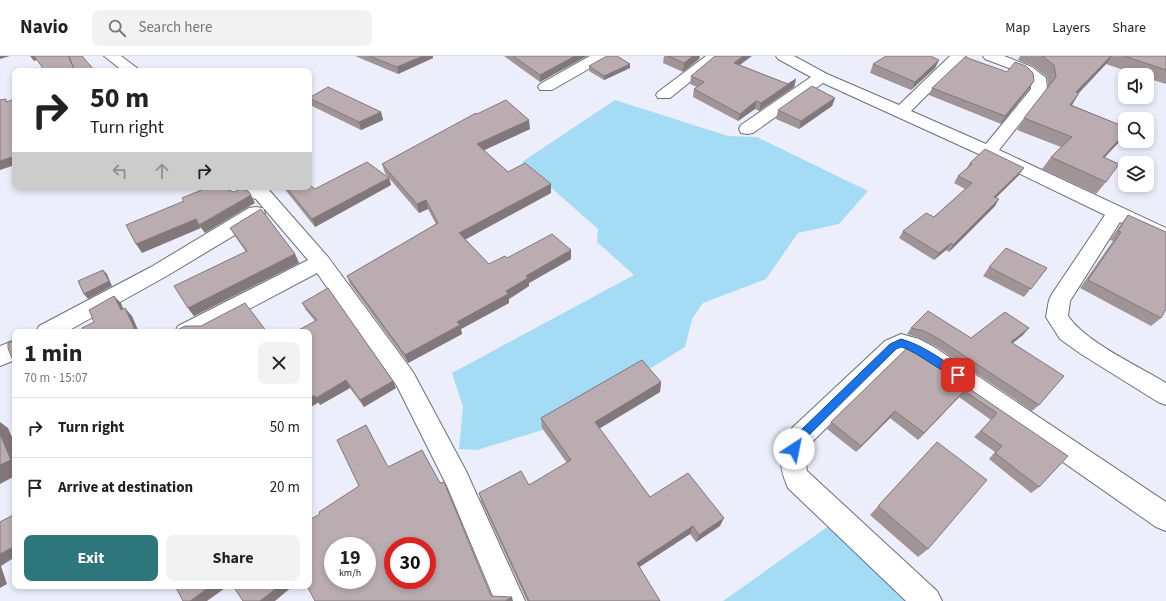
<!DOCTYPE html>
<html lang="en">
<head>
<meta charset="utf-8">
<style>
  body { margin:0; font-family:"Source Sans 3",sans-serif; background:#f2f2f2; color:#222; height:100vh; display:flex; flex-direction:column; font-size:15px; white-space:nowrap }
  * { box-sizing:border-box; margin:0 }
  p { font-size:13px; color:#767676 }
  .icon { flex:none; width:22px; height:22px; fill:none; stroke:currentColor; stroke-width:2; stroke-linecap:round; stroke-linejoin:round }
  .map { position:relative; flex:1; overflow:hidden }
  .panel { position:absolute; left:12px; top:273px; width:300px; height:260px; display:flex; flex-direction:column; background:#fff; border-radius:8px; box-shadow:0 2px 6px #0003 }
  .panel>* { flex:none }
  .guide { position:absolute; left:12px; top:12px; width:300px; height:122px; border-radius:8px; box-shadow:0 2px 6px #0003; background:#fff; color:#222; overflow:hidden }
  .buttons { position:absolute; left:1118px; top:12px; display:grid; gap:8px }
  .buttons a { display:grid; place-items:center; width:36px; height:36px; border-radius:8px; background:#fff; box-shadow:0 2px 6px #0003; font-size:20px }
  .speed { position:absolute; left:324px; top:481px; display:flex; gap:8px; font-size:20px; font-weight:700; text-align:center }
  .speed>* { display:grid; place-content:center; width:52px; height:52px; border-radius:50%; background:#fff; box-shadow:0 2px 6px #0003; line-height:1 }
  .speed small { font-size:10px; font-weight:400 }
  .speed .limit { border:6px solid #d22; background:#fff; color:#111 }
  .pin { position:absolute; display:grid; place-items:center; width:34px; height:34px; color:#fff; margin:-17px; border-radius:8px; box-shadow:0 2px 6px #0006 }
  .me { position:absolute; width:44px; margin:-22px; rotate:34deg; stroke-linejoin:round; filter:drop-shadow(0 0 3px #0008) }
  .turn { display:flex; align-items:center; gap:14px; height:84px; padding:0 12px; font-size:18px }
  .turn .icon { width:52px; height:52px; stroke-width:2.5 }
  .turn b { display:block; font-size:28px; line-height:34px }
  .lanes { display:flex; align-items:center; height:38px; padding:0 12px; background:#0003; justify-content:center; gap:20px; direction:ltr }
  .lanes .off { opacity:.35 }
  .round { display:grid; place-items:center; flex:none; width:42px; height:42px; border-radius:8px; background:#f2f2f2 }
  .overview { display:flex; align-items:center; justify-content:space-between; height:68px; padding:0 12px }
  h1 { font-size:24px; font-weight:700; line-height:30px }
  .action { display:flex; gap:8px; margin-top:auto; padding:8px 12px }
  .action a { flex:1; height:46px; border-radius:8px; background:#2d767b; color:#fff; font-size:16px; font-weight:700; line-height:46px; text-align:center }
  .action a+a { background:#f2f2f2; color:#222 }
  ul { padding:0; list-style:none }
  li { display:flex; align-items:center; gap:12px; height:60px; padding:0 12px; border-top:1px solid #e0e0e0 }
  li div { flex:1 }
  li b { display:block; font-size:15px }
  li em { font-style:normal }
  header { display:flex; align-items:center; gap:24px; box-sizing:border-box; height:56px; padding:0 20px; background:#fff; border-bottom:1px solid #e0e0e0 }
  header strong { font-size:19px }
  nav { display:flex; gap:22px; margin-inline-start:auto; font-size:14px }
  .search { width:280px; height:36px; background:#f2f2f2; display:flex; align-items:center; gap:10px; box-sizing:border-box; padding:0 14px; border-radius:8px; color:#767676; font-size:15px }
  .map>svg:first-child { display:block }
  .water { fill:#a4dcf5 }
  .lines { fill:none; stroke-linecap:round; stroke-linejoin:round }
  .minor-casing { stroke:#6c6f79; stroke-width:2 }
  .minor { fill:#fff; fill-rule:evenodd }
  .wall { fill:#a09497 }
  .shaded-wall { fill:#82787b }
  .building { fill:#baacb0; stroke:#82787b; fill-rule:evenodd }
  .route { fill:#1a73e8; stroke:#114b97 }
</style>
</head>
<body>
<header>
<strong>Navio</strong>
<div class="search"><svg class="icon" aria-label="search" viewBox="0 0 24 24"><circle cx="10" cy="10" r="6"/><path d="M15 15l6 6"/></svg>Search here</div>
<nav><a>Map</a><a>Layers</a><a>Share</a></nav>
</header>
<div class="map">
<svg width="1166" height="545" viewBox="0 0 1166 545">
  <rect width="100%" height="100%" fill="#eceffb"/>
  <g class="water">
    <path d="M615,44L728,80L757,81L868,135L839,168L798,177L766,223L703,247L692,263L685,291L559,369L477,394L459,393L463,351L452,317L634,219L597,186L598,173L522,106Z"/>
    <path d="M833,467L906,545H723Z"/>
  </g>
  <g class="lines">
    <defs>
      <g id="minor">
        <path d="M104,0H121L141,15H123Z"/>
        <path d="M590,0H608L606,3L552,34H540L538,31L540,28Z"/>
        <path d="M706,0H722L670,42H658L656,39L658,36Z"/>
        <path d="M776,0H794L827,18L899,49L950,0H966L911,55L986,88L1031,33L1030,24L1022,17L985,3L983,0H1004L1032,11L1046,22L1047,33L999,94L1166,172V187L1120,166L1070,245L1068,260C1087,287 1137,309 1166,327V349L1158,346L1081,298L1060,283L1046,261L1049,244L1052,238L1105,159L983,100L823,27L753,77L747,78L741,77L739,73L741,69L811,21L778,3Z"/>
        <path d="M224,131H258L269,134L328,201L413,316L466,415L525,545H495L447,430L397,330L317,217L206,276H175L178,270L308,204L256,143L227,135Z"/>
        <path d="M256,151L263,152L265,157L263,162L165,221L66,276H36L39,270L151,211L249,152Z"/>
        <path d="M901,278L919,283L934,291L1166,446V475L1156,471L918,305L903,296L810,388L805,401L807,415L937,535L942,545H906L788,432C777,406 779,396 792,372L885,285Z"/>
        <path d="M15,284V304L0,310V290Z"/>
      </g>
    </defs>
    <use href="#minor" class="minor-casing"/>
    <use href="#minor" class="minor"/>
  </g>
  <g class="wall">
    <path d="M355,0H433V2L398,18Z"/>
    <path d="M504,0H587L540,26Z"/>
    <path d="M664,0H700L699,3L683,16L663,7Z"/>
    <path d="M1020,0H1166V28L1147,22V19H1138L1106,8L1079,37L1072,49L1125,71V78L1120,85L1104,101L1106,126L1096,138L1042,113L1051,101L1061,91L1017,74L1024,62L1048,31L1047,21L1033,10L1018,4Z"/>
    <path d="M939,4L935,12L911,34L870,17L873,8Z"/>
    <path d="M740,9L788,28L796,23L794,31L759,55L755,53L738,65L693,41L694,33L697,31L690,28L691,20Z"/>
    <path d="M589,10L630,12L604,24L589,15Z"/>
    <path d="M1007,16L1034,25L1029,33L1001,68L929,39L932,32Z"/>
    <path d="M309,42L381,56L383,64L361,74L312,50Z"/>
    <path d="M835,42L832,50L799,73L776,63L778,54Z"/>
    <path d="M477,58L530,73L484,94L508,116L551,128V137L465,183L489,208L507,202L571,194V203L529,227V230L509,243V247L461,273L462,278L408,307L350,228L347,220L436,168L428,153L419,157L389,122L391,129L315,171L283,131H309L315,133L388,121L385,117L382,108Z"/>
    <path d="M970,107L1019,119L996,142L995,150L949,196L946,194L934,204L899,182L903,175L934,161L965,133L954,127L958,120L966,113Z"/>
    <path d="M1128,159L1161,262L1151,270L1080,232L1113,185L1110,184L1121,168Z"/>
    <path d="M230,172L295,198L299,207L194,260L188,252L246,196L235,180Z"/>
    <path d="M989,211L1047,212L1024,241L983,220Z"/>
    <path d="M302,247L396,332L364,351L350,332L320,349L319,346L309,352V276L315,265L306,254Z"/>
    <path d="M911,272L971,282L1023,279L1013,287L1039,349L1032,355L935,290L919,282L907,278Z"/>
    <path d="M908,291L1068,400L1039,431L1031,437L989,403L995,396L974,381L991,364L959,341L918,384L890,362L856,396L827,373L831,366Z"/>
    <path d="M661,326L660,336L599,373L650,441L720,470L696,486L690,478L639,511L660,545H527L481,445L479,437L529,429L567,407L542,372L541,362Z"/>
    <path d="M937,386L928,493L918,501L870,459Z"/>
  </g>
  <g class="shaded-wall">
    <path d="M0,0H10L0,3Z"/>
    <path d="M30,0H34L37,4L34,5Z"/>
    <path d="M423,0H433V2L398,18L397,11Z"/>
    <path d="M575,0H587L540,26V19Z"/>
    <path d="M693,0H700L699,3L683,16L684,7Z"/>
    <path d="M743,0H752L733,14L734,7Z"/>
    <path d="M1111,0H1112L1106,8L1068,48L1076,36Z"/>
    <path d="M939,4L935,12L911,34L915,26Z"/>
    <path d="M630,8V12L604,24V20Z"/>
    <path d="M796,23L794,31L759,55L761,47Z"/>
    <path d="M1034,25L1029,33L1001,68L1005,60Z"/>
    <path d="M1079,37L1072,49H1070Z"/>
    <path d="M835,42L832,50L799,73L801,65Z"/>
    <path d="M756,45L755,53L738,65L740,58Z"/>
    <path d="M381,56L383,64L361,74L359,66Z"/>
    <path d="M529,64L530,73L478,97L477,88Z"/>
    <path d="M1125,77V78L1120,85L1094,113L1103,101Z"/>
    <path d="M15,100V109L0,114V105Z"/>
    <path d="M1024,112L1019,119L989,148L994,141Z"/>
    <path d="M389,122L391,129L315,171L312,163Z"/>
    <path d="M551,128V137L461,186L459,177Z"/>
    <path d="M251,139L255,147L205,177L199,169Z"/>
    <path d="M999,143L995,150L949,196L953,189Z"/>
    <path d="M426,144L428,153L419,157L417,148Z"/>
    <path d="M196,163L201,172L142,197L136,188Z"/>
    <path d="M951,187L946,194L934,204L939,197Z"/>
    <path d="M571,194V203L529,227V230L509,243V247L461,273L462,278L408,307L405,299L506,235L526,220Z"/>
    <path d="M295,198L299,207L194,260L188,252Z"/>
    <path d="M103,214L107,218L112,230L88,243L84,238Z"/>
    <path d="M114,240L121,247L127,262L121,254Z"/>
    <path d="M125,252L132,260L139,276H136Z"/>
    <path d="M1029,272L1023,279L1006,292L1011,286Z"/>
    <path d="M346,324L350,332L320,349L316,342Z"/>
    <path d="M393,325L396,332L364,351L360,344Z"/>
    <path d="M661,326L660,336L595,375V366Z"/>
    <path d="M964,335L959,341L918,384L924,377Z"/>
    <path d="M314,339L319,346L309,352V343Z"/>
    <path d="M895,355L890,362L856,396L861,390Z"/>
    <path d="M0,366L8,372L15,388V420L0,428Z"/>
    <path d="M724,462L720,470L696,486L699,479Z"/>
    <path d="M693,470L690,478L635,514L637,507Z"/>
    <path d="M15,490V501L1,510L7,528L0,532V498Z"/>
    <path d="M211,530H228L207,545H190Z"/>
    <path d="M279,530H293L275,545H260Z"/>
    <path d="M512,541L513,545H505Z"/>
  </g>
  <g class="building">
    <path d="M34,0H68L75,15H45Z"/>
    <path d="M69,0H82L95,15H75Z"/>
    <path d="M369,0H423L397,11Z"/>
    <path d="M513,0H575L540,19Z"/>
    <path d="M607,0H617L630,8L604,20L589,10Z"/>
    <path d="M668,0H693L684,7Z"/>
    <path d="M715,0H743L734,7L788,28L796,23L761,47L756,45L740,58L694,33L704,26L691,20Z"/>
    <path d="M886,0H930L939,4L915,26L873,8Z"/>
    <path d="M1042,0H1111L1076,36L1079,37L1070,49L1125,71V77L1103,101L1119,108L1106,126L1051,101L1072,81L1024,62L1056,21L1054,9Z"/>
    <path d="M1124,0H1166V14Z"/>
    <path d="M965,1L1007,16L1015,6L1026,10L1033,17L1034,25L1005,60L932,32Z"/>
    <path d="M812,30L835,42L801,65L778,54Z"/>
    <path d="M328,31L381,56L359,66L309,42Z"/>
    <path d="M6,43V46L15,43V100L0,105V44Z"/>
    <path d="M506,44L529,64L477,88L508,116L525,107L551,128L459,177L489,208L505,200L507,202L552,178L571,194L526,220L528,222L506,235L508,238L457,266L460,269L405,299L347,220L438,167L426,144L417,148L382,108L476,57L477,58Z"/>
    <path d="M985,93L1024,112L994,141L999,143L953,189L951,187L939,197L903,175L926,157L934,161L972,127L958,120L972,108L970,107Z"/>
    <path d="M367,106L389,122L312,163L286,131H309V128L315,133Z"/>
    <path d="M209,131H219L234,136L240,133L248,135L251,139L199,169L196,163L136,188L126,169L184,145L182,142Z"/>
    <path d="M261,153L295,198L188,252L174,230L247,195L230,172Z"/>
    <path d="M1128,159L1166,176V253L1161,262L1088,224L1121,176L1118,175Z"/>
    <path d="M1006,192L1047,212L1031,233L989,211Z"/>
    <path d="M103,214L109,225L84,238L78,225Z"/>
    <path d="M328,232L393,325L360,344L346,324L316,342L314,339L309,343V276H295L317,264L302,247Z"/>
    <path d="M114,240L121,254L125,252L136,276H83L82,272L94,266L89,254Z"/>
    <path d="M245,247L267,276H173L185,270H201Z"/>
    <path d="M928,255L971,282L1005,256L1029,272L1011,286L1064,320L1039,349L939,283L924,275L911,272Z"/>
    <path d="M15,284V310L8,292V287Z"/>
    <path d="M908,291L1068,400L1039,431L995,397L1002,390L981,375L997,357L964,335L924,377L895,355L861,390L831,366Z"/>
    <path d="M642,304L661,326L595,366L650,441L688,417L724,462L699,479L693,470L637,507L660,545H529L479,437L521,415L529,429L571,404L541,362Z"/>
    <path d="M366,369L388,411L422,394L440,427L444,426L491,540L512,541L505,545H315L307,530H309V464L320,458L319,456L359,430L337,384ZM333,490H367V524H333ZM393,490H427V524H393Z"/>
    <path d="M0,378L11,404L0,409Z"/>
    <path d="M937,386L987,424L928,493L878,450Z"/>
    <path d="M15,458V490L0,498V466Z"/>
    <path d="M175,530H211L190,545H183Z"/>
    <path d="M233,530H279L260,545H243Z"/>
  </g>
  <path class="route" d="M901,283C923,289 942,304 962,316L963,319L962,322C952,325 916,294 901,291L896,293L805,383L797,396H790L788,393L798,377L890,288Z"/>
</svg>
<div class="buttons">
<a><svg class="icon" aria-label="sound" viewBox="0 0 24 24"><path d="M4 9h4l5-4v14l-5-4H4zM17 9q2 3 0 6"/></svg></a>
<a><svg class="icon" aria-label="search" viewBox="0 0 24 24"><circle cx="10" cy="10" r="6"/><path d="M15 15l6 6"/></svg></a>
<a><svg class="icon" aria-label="layers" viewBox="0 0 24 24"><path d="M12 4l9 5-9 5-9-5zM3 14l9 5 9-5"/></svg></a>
</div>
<div class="speed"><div>19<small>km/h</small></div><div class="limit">30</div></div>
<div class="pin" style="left:958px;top:319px;background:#d93025"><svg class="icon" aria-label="arrive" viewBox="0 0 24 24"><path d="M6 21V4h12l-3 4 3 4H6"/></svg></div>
<svg class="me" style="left:794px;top:393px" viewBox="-20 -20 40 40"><circle r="19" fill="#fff"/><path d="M0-13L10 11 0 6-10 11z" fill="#1a73e8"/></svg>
<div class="guide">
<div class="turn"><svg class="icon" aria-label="right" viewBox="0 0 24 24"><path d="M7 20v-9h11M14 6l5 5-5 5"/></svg><div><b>50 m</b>Turn right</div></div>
<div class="lanes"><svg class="icon off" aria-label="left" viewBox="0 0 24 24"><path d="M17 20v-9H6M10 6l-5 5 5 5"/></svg><svg class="icon off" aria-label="ahead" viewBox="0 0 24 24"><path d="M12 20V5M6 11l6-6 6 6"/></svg><svg class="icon" aria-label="right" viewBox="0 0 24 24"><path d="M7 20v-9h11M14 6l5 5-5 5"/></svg></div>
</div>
<section class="panel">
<div class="overview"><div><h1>1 min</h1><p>70 m · 15:07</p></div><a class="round"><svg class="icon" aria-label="close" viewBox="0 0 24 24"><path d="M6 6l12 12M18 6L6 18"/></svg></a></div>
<ul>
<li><svg class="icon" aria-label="right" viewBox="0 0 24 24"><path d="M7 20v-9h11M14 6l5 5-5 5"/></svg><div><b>Turn right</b></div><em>50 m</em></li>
<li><svg class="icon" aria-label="arrive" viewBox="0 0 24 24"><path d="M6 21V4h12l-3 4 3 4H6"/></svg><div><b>Arrive at destination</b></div><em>20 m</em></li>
</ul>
<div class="action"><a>Exit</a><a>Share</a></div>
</section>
</div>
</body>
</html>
